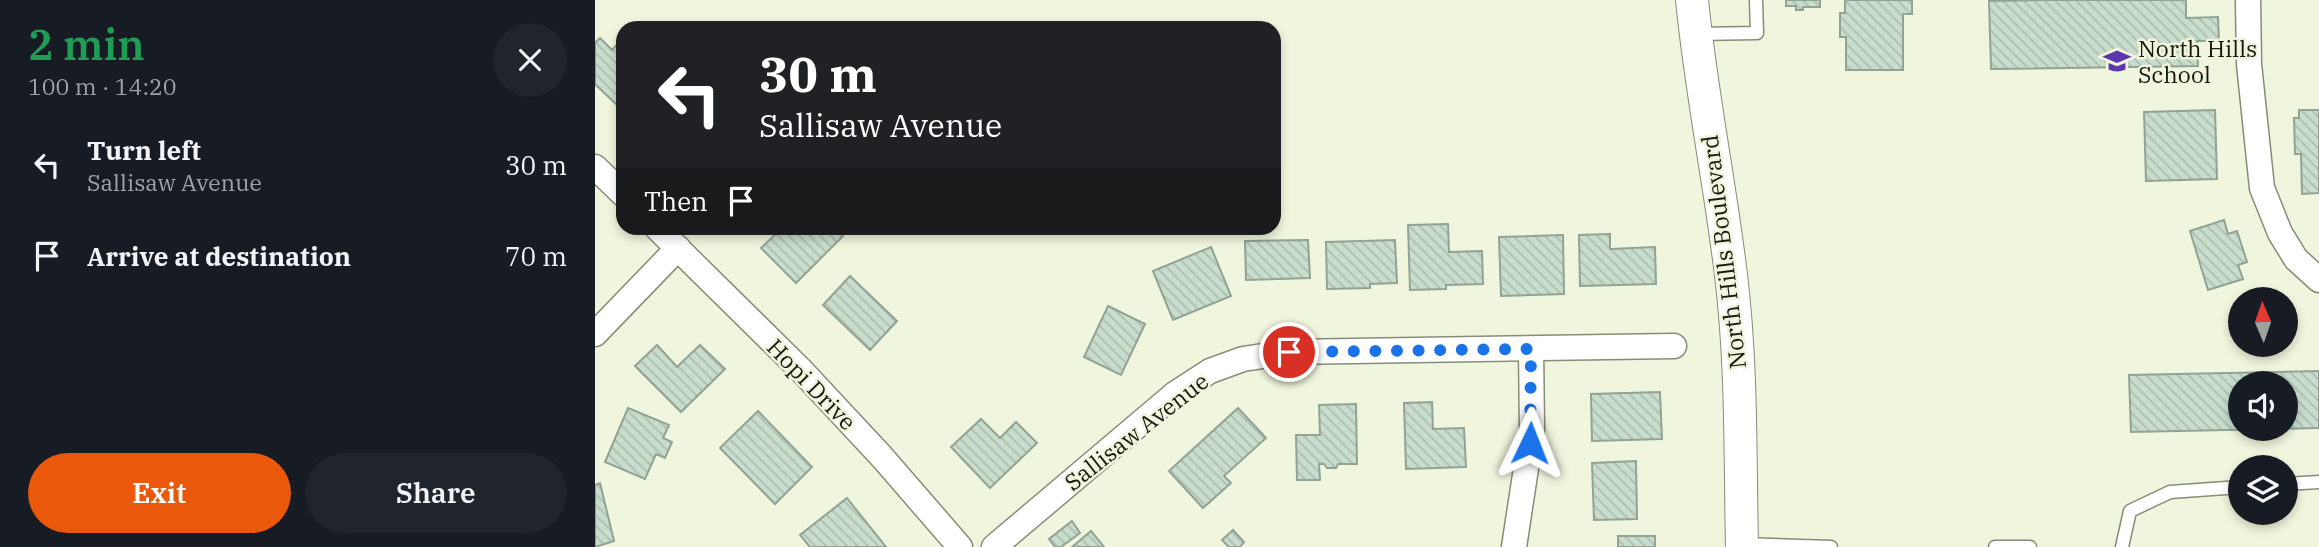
<!DOCTYPE html>
<html lang="en">
<head>
<meta charset="utf-8">
<style>
  body { margin:0; font-family:"IBM Plex Serif",serif; background:#20242c; color:#f1f3f6; height:100vh; display:flex; flex-direction:column; font-size:26px; white-space:nowrap }
  * { box-sizing:border-box; margin:0 }
  p { font-size:23px; color:#9ea1a6 }
  .icon { flex:none; width:38px; height:38px; fill:none; stroke:currentColor; stroke-width:2; stroke-linecap:round; stroke-linejoin:round }
  .map { position:relative; flex:1; overflow:hidden }
  .side { display:flex; flex-direction:column; background:#171b24; width:595px }
  .side>* { flex:none }
  .banner { position:absolute; left:21px; top:21px; width:665px; height:214px; border-radius:21px; box-shadow:0 4px 10px #0003; background:#202124; color:#fff; overflow:hidden }
  .needle { width:46px; rotate:358deg }
  .controls { position:absolute; left:1633px; top:287px; display:grid; gap:14px }
  .controls a { display:grid; place-items:center; width:70px; height:70px; border-radius:50%; background:#171b24; box-shadow:0 4px 10px #0003; font-size:35px }
  .pin { position:absolute; display:grid; place-items:center; width:60px; height:60px; color:#fff; margin:-30px; border:4px solid #fff; border-radius:50%; box-shadow:0 2px 7px #0007 }
  .me { position:absolute; width:77px; margin:-38px; rotate:2deg; stroke-linejoin:round; filter:drop-shadow(0 0 5px #0008) }
  .turn { display:flex; align-items:center; gap:24px; height:147px; padding:0 28px; font-size:32px }
  .turn .icon { width:91px; height:91px; stroke-width:2.5 }
  .turn b { display:block; font-size:49px; line-height:60px }
  .then { display:flex; align-items:center; height:66px; padding:0 28px; background:#0003; gap:14px; font-size:26px }
  .round { display:grid; place-items:center; flex:none; width:74px; height:74px; border-radius:37px; background:#20242c }
  .headline { display:flex; align-items:center; justify-content:space-between; height:119px; padding:0 28px }
  h1 { font-size:42px; font-weight:600; line-height:52px; color:#1e9e55 }
  .action { display:flex; gap:14px; margin-top:auto; padding:14px 28px }
  .action a { flex:1; height:80px; border-radius:42px; background:#ea580c; color:#fff; font-size:28px; font-weight:600; line-height:80px; text-align:center }
  .action a+a { background:#20242c; color:#f1f3f6 }
  ul { padding:0; list-style:none }
  li { display:flex; align-items:center; gap:21px; height:91px; padding:0 28px }
  li div { flex:1 }
  li b { display:block; font-size:26px }
  li em { font-style:normal }
  main { display:flex; flex:1; min-height:0 }
  .map>svg:first-child { display:block }
  .building { fill:url(#building-back-hatch); stroke:#90a394; stroke-width:2; fill-rule:evenodd }
  .lines { fill:none; stroke-linecap:round; stroke-linejoin:round }
  .service-casing { stroke:#888c77; stroke-width:15 }
  .minor-casing { stroke:#888c77; stroke-width:27 }
  .tertiary-casing { stroke:#888c77; stroke-width:34 }
  .service { stroke:#fff; stroke-width:12 }
  .minor { stroke:#fff; stroke-width:24 }
  .tertiary { stroke:#fff; stroke-width:32 }
  .route { stroke:#1a73e8; stroke-width:12; stroke-dasharray:0 21.6 }
  .labels { text-anchor:middle; dominant-baseline:central; stroke-width:5; stroke-linejoin:round; paint-order:stroke }
  .poi-label { font-size:23px; fill:#191a12; stroke:#f0f5dd; text-anchor:start }
  .street-label { font-size:23px; fill:#191a12; stroke:#f0f5dd }
</style>
</head>
<body>
<main>
<section class="side">
<div class="headline"><div><h1>2 min</h1><p>100 m · 14:20</p></div><a class="round"><svg class="icon" aria-label="close" viewBox="0 0 24 24"><path d="M6 6l12 12M18 6L6 18"/></svg></a></div>
<ul>
<li><svg class="icon" aria-label="left" viewBox="0 0 24 24"><path d="M17 20v-9H6M10 6l-5 5 5 5"/></svg><div><b>Turn left</b><p>Sallisaw Avenue</p></div><em>30 m</em></li>
<li><svg class="icon" aria-label="arrive" viewBox="0 0 24 24"><path d="M6 21V4h12l-3 4 3 4H6"/></svg><div><b>Arrive at destination</b></div><em>70 m</em></li>
</ul>
<div class="action"><a>Exit</a><a>Share</a></div>
</section>
<div class="map">
<svg width="1724" height="547" viewBox="0 0 1724 547">
  <defs>
    <pattern id="building-back-hatch" width="6" height="6" patternUnits="userSpaceOnUse" patternTransform="scale(1.75)"><rect width="6" height="6" fill="#c9ddcd"/><path d="M-1 5l2 2M0 0l6 6M5-1l2 2" fill="none" stroke="#acbdaf"/></pattern>
  </defs>
  <rect width="100%" height="100%" fill="#f0f5dd"/>
  <g class="building">
    <path d="M1191,0H1225V7H1208V10H1201V6H1191Z"/>
    <path d="M1250,0H1317V14H1308V70H1251V37H1245V13H1250Z"/>
    <path d="M1447,0H1591V18L1623,17L1624,41H1602L1603,66L1396,69L1394,1Z"/>
    <path d="M5,38L17,50L26,40L28,41V111L0,84V43Z"/>
    <path d="M1620,110L1622,179L1551,181L1549,112Z"/>
    <path d="M1704,110H1724V193L1707,194L1706,154H1700L1699,118H1704Z"/>
    <path d="M1629,220L1633,234L1642,231L1652,262L1643,265L1648,279L1613,290L1595,231Z"/>
    <path d="M853,224L854,252L887,251L888,284L851,285V289L815,290L813,225Z"/>
    <path d="M187,228H240L248,236L201,283L166,248Z"/>
    <path d="M1015,234V249L1060,247L1061,284L985,286L984,235Z"/>
    <path d="M968,235L969,294L906,296L904,237Z"/>
    <path d="M713,240L715,278L651,280L650,241Z"/>
    <path d="M800,240L802,283L775,284V288L732,289L731,242Z"/>
    <path d="M616,247L636,296L578,320L558,271Z"/>
    <path d="M255,276L302,321L275,350L228,305Z"/>
    <path d="M513,306L550,324L526,375L489,357Z"/>
    <path d="M62,345L82,367L105,345L130,369L86,412L40,366Z"/>
    <path d="M1724,371V428L1536,432L1534,375ZM1645,383H1690V429H1645Z"/>
    <path d="M1065,392L1067,439L997,441L996,394Z"/>
    <path d="M837,402L838,429L869,428L871,467L811,469L809,403Z"/>
    <path d="M761,404L762,464H743L741,468H732L729,464H724L725,480H702L701,435H725L724,405Z"/>
    <path d="M33,408L74,425L68,438L77,442L70,458L61,454L50,479L10,462Z"/>
    <path d="M643,408L671,438L629,476L636,483L608,508L574,471Z"/>
    <path d="M163,411L217,467L180,504L125,448Z"/>
    <path d="M386,419L405,438L421,422L442,443L395,488L356,447Z"/>
    <path d="M1041,461L1042,519L999,520L997,463Z"/>
    <path d="M5,483L19,541L0,547V485Z"/>
    <path d="M252,498L291,547H215L205,535Z"/>
    <path d="M477,521L485,533L466,547H460L454,539Z"/>
    <path d="M638,530L649,542L645,547H634L627,540Z"/>
    <path d="M496,531L509,547H477Z"/>
    <rect x="1023" y="536" width="37" height="11"/>
  </g>
  <g class="lines">
    <defs>
      <g id="service">
        <path d="M1101,34L1162,33L1161,0"/>
        <path d="M1690,484L1724,482"/>
        <path d="M1147,544L1236,547"/>
        <path d="M1400,547H1435"/>
        <path d="M1527,547L1535,511L1575,492L1645,487"/>
      </g>
      <g id="minor">
        <path d="M1653,0L1654,64L1667,188L1685,233L1701,259L1724,280"/>
        <path d="M0,167L28,194"/>
        <path d="M62,228L205,369L287,457L365,547"/>
        <path d="M0,334L83,248"/>
        <path d="M399,547L581,393L615,371L648,359L694,352L1079,346"/>
        <path d="M919,547L937,429L936,349"/>
      </g>
      <path id="tertiary" d="M1097,0C1106,92 1125,183 1136,275C1147,365 1145,456 1147,547"/>
    </defs>
    <use href="#service" class="service-casing"/>
    <use href="#minor" class="minor-casing"/>
    <use href="#tertiary" class="tertiary-casing"/>
    <use href="#service" class="service"/>
    <use href="#minor" class="minor"/>
    <use href="#tertiary" class="tertiary"/>
  </g>
  <g class="lines">
    <path class="route" d="M694,352L936,349L935,443"/>
  </g>
  <defs>
    <symbol id="school-bare" viewBox="-9 -9 18 18"><path d="M0-5L7-2L0 1L-7-2ZM-4 1L0 2.5L4 1V4Q0 6-4 4Z" fill="#5a37af" stroke="#f0f5dd" stroke-width="2.5" paint-order="stroke"/></symbol>
  </defs>
  <g fill-rule="evenodd">
    <use href="#school-bare" x="1503" y="42" width="38" height="38"/>
  </g>
  <g class="labels">
    <g class="poi-label">
      <text x="1543" y="48">North Hills<tspan x="1543" dy="26">School</tspan></text>
    </g>
    <g class="street-label">
      <text transform="translate(1128 252) rotate(-97)">North Hills Boulevard</text>
      <text transform="translate(217 384) rotate(46)">Hopi Drive</text>
      <text transform="translate(541 431) rotate(-38)">Sallisaw Avenue</text>
    </g>
  </g>
</svg>
<div class="controls">
<a><svg class="needle" viewBox="-14 -14 28 28"><path d="M0-13l5 13h-10z" fill="#e53935"/><path d="M0 13l5-13h-10z" fill="#9ea1a6"/></svg></a>
<a><svg class="icon" aria-label="sound" viewBox="0 0 24 24"><path d="M4 9h4l5-4v14l-5-4H4zM17 9q2 3 0 6"/></svg></a>
<a><svg class="icon" aria-label="layers" viewBox="0 0 24 24"><path d="M12 4l9 5-9 5-9-5zM3 14l9 5 9-5"/></svg></a>
</div>
<div class="pin" style="left:694px;top:352px;background:#d93025"><svg class="icon" aria-label="arrive" viewBox="0 0 24 24"><path d="M6 21V4h12l-3 4 3 4H6"/></svg></div>
<svg class="me" style="left:935px;top:443px" viewBox="-20 -20 40 40"><path d="M0-17L14 15 0 8-14 15z" fill="#1a73e8" stroke="#fff" stroke-width="4"/></svg>
<div class="banner">
<div class="turn"><svg class="icon" aria-label="left" viewBox="0 0 24 24"><path d="M17 20v-9H6M10 6l-5 5 5 5"/></svg><div><b>30 m</b>Sallisaw Avenue</div></div>
<div class="then">Then<svg class="icon" aria-label="arrive" viewBox="0 0 24 24"><path d="M6 21V4h12l-3 4 3 4H6"/></svg></div>
</div>
</div>
</main>
</body>
</html>
